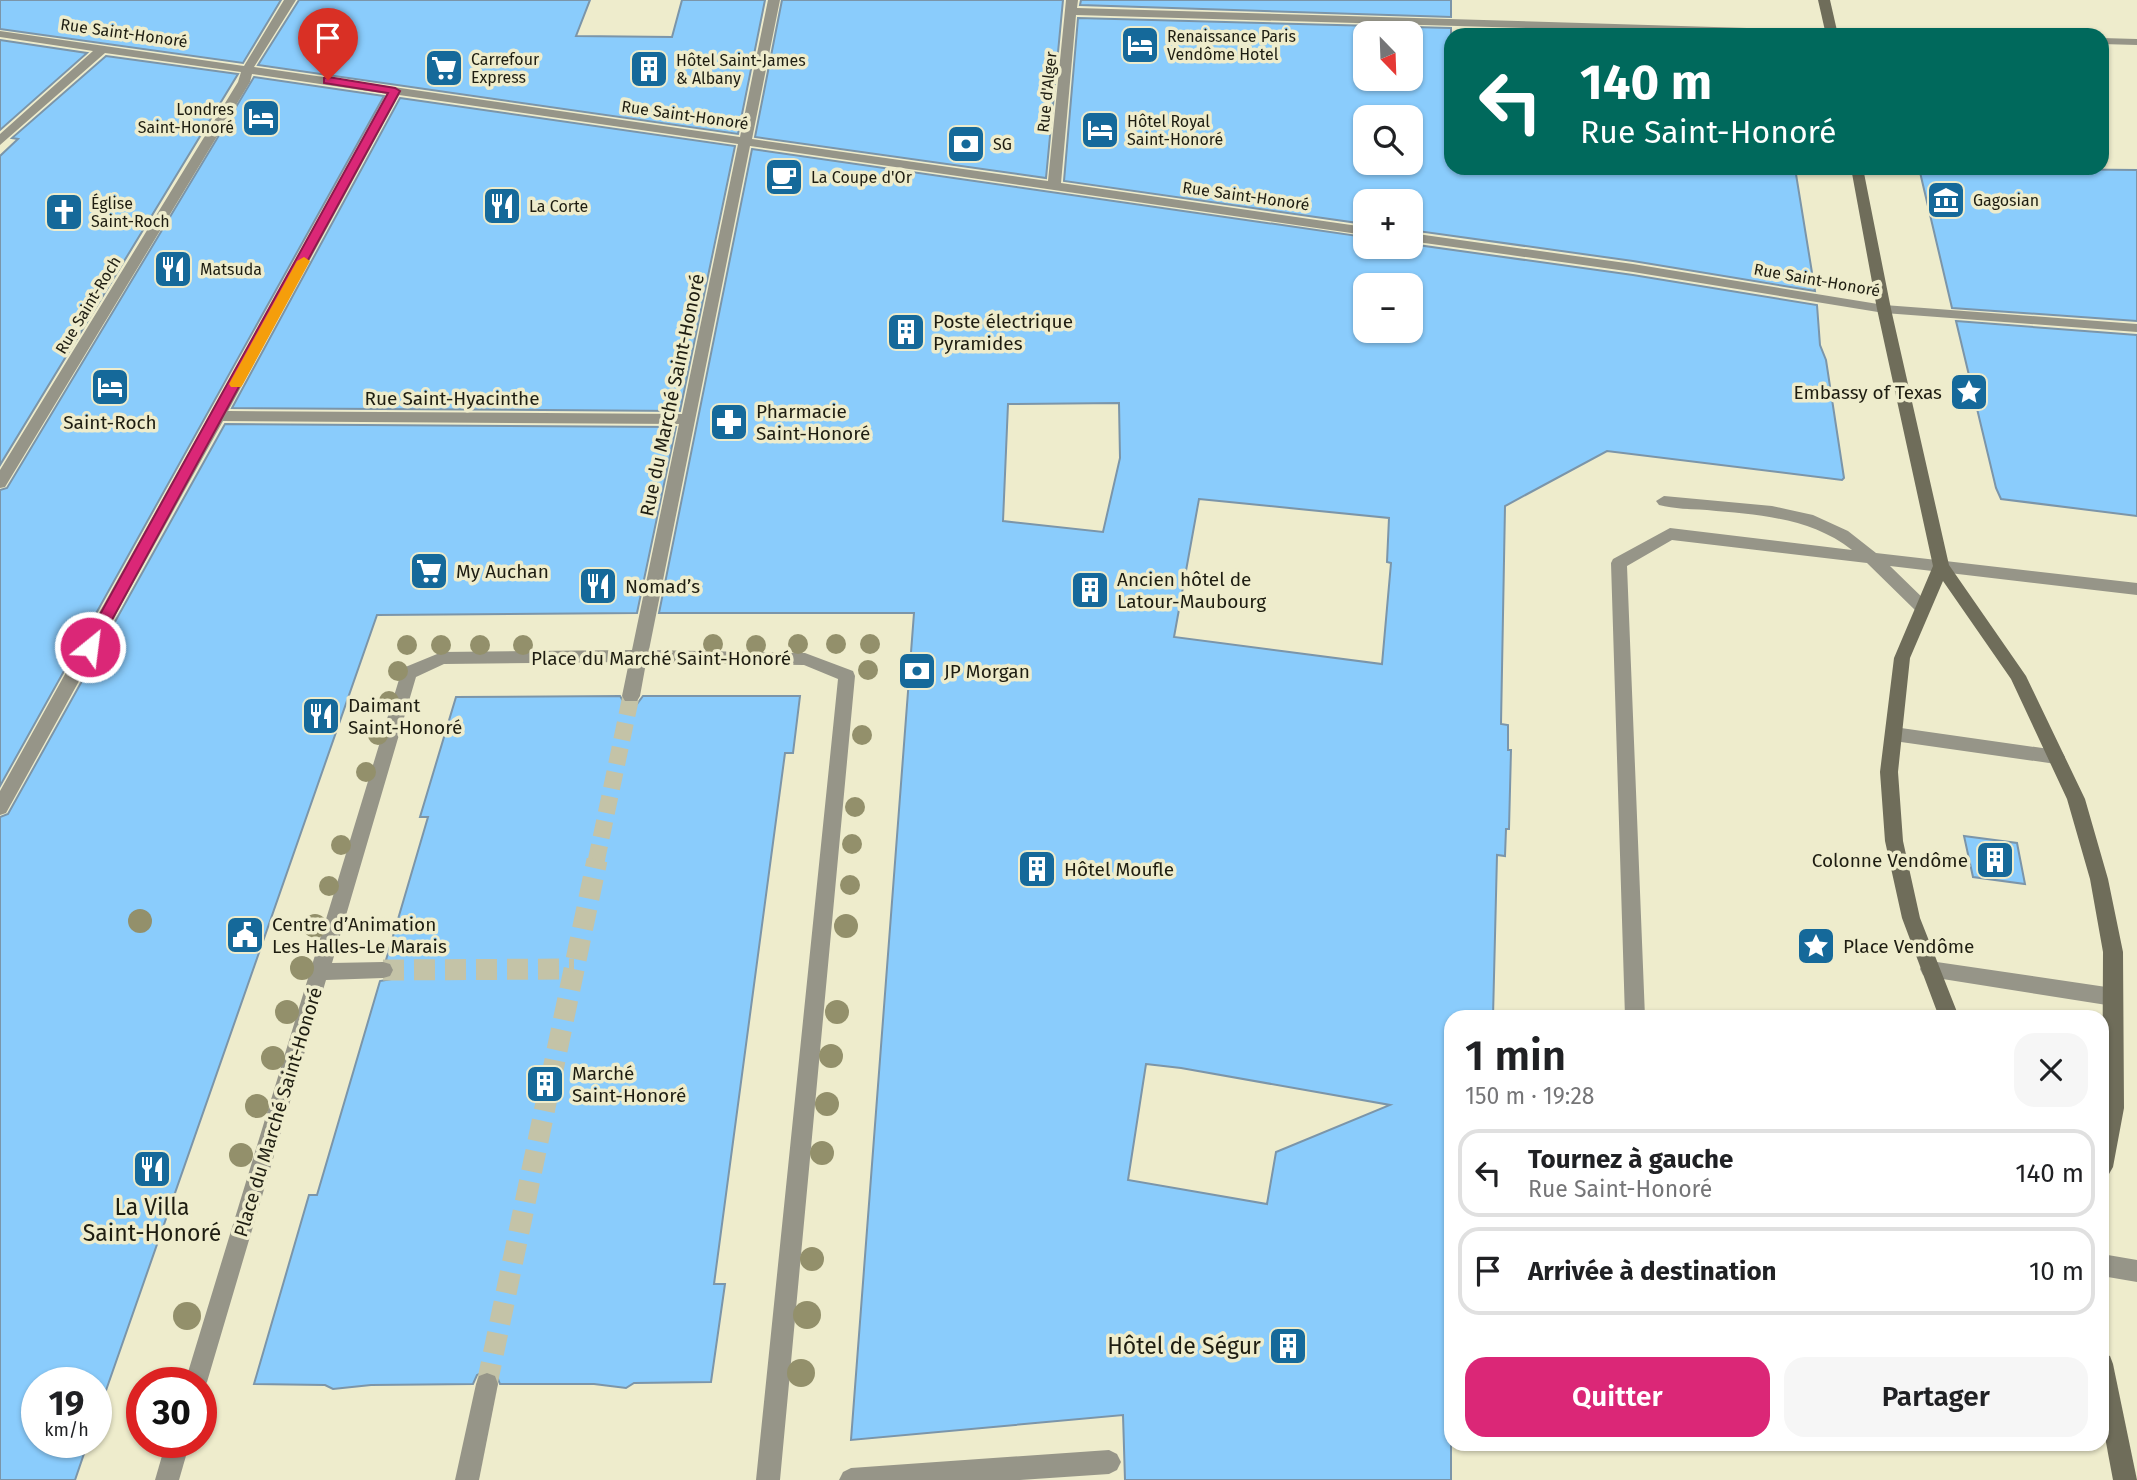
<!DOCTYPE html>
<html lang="fr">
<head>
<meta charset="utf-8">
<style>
  body { margin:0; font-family:"Fira Sans",sans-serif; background:#f6f6f6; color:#202124; height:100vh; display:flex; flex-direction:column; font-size:26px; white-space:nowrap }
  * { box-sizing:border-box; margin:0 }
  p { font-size:23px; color:#757577 }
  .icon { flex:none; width:38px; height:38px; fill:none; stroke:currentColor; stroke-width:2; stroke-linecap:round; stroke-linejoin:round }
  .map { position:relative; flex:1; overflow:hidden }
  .drawer { position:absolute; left:1444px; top:1010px; width:665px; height:441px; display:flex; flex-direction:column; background:#fff; border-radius:21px; box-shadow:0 2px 5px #0004 }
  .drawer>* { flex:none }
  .top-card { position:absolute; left:1444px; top:28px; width:665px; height:147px; border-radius:21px; box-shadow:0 2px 5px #0004; background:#00695c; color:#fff; overflow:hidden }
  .needle { width:46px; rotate:157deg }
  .fabs { position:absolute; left:1353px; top:21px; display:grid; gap:14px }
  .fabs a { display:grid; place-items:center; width:70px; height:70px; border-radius:14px; background:#fff; box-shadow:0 2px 5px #0004; font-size:35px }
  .speed { position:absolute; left:21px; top:1367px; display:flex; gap:14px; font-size:35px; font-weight:700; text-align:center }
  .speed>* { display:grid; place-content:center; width:91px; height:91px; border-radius:50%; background:#fff; box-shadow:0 2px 5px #0004; line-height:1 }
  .speed small { font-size:18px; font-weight:400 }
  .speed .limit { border:10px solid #d22; background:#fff; color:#111 }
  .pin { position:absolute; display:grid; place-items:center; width:60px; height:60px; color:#fff; margin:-72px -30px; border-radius:50% 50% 50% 0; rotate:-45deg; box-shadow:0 0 7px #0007 }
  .pin .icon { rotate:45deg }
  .me { position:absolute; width:77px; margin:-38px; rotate:29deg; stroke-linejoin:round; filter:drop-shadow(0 0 5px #0008) }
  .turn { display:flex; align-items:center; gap:24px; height:147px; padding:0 21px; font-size:32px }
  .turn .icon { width:91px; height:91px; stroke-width:2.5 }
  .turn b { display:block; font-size:49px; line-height:60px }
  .round { display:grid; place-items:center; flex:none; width:74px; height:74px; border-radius:21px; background:#f6f6f6 }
  .head { display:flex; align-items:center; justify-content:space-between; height:119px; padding:0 21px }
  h1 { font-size:42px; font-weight:600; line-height:52px }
  .action { display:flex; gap:14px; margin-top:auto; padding:14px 21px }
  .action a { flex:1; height:80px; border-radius:21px; background:#db2777; color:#fff; font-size:28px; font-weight:600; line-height:80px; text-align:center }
  .action a+a { background:#f6f6f6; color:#202124 }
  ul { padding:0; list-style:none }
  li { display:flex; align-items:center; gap:21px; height:88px; margin:0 14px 10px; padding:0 7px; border:4px solid #e0e0e0; border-radius:21px }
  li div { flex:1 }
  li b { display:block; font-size:26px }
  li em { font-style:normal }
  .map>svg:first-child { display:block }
  .building { fill:#8accfc; stroke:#7b95a9; stroke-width:2; fill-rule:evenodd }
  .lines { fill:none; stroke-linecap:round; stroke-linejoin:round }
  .street-tunnel-far1 { stroke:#c4c3a7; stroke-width:17; stroke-dasharray:17 8; stroke-linecap:butt }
  .street-tunnel { stroke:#c4c3a7; stroke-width:21; stroke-dasharray:21 10; stroke-linecap:butt }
  .lane { fill:#969588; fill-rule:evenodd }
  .street { fill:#969588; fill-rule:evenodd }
  .secondary { fill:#6f6d5a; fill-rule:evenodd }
  .tree { fill:#93906b }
  .route { fill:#db2777; stroke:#8e194d; stroke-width:2 }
  .slow { fill:#f59e0b }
  .labels { text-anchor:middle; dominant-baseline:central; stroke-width:7; stroke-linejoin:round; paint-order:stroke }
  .far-street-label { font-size:16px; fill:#1e1d11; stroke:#eeeccc }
  .far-poi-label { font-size:16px; fill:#1e1d11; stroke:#eeeccc; text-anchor:start }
  .poi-label { font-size:19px; fill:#1e1d11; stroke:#eeeccc; text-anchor:start }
  .street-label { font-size:19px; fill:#1e1d11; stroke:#eeeccc }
  .near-poi-label { font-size:23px; fill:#1e1d11; stroke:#eeeccc }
</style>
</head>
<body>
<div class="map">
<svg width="2137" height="1480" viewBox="0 0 2137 1480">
  <rect width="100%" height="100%" fill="#eeeccc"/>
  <g class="building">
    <path d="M0,0H281L243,63L0,29Z"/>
    <path d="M299,0H590L576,36L672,37L682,0H765L738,134L258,65Z"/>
    <path d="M782,0H1063L1046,178L755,137Z"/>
    <path d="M1081,0H1451V17L1080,5Z"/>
    <path d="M1078,18L1451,28V168H1795L1815,291L1633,261L1410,230V201H1365V224L1064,181ZM1365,33H1410V79H1365ZM1365,117H1410V163H1365Z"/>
    <path d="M0,40L87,53L0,130Z"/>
    <path d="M106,56L238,74L0,465V156L18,139L12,138Z"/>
    <path d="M254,77L384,96L0,786V490L7,488Z"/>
    <path d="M400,98L735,146L680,411L232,408Z"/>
    <path d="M752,149L1365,237V247H1410V244L1633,275L1817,305L1820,345L1826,360L1844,478L1842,480L1607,451L1505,506L1501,724L1508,725V750H1511L1509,829H1506L1505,856L1497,855L1493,1017H1451V1480H1125L1123,1415L851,1440L914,613H659ZM1365,285H1410V331H1365ZM1119,403L1120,458L1103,532L1003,521L1008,404ZM1199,499L1389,518L1387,562L1391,563L1382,664L1174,637ZM1146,1064L1181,1068L1390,1105L1276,1152L1267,1204L1128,1180Z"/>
    <path d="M1919,168L2137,170V321L1952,308Z"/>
    <path d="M1956,321L2137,335V516L2001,499L1996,488Z"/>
    <path d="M225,424L676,427L637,613L377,615L96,1419V1382H37V1442H88L75,1480H0V817L8,814Z"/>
    <path d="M620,696L625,704H637L643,696H800L793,753H785L714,1284H725L711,1382L634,1383L626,1388L594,1384H500L496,1374L486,1371L477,1375L473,1384L371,1385L333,1389L325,1385L254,1384L309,1195H317L380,981L391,979L395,971L392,963L386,960L428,817H420L456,697Z"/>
    <path d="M1964,836L2017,843L2025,884L1973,877Z"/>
  </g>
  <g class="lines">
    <path class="street-tunnel-far1" d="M596,862L631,696"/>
    <g class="street-tunnel">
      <path d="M383,970L574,969"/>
      <path d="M487,1384L597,860"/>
    </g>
    <g class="lane">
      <path d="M1664,496L1772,506L1813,515L1848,531L1876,553L2137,583V595L1890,566L1929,604L1931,608L1923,614L1917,612L1867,563L1672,540L1627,566L1645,1017H1625L1611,563L1613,559L1670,528L1852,550C1810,517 1758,515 1707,510C1691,509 1674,509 1659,505L1656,501Z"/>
      <path d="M1894,727L2056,750L2062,752L2065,757L2062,762L2056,764L1894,741L1888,739L1885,734L1888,729Z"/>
      <path d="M1930,961L2113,988L2120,991L2123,997L2120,1003L2113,1006L1930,977L1923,975L1920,969L1923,963Z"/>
      <path d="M2102,1254L2137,1260V1282L2102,1276Z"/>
    </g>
    <g class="street">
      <path d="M284,0H296L254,67L740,137L768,0H780L752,139L1048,181L1066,0H1078L1077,8L1883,32L1889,35H1766L1076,15L1061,183L1365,227V235L750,146L649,650L805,653L853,671L855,676L780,1480H756L838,679L804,665L646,663L640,696L637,701H625L622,696L629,662L444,664L416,677L332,963L383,962L390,964L393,970L390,976L383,978L326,980L207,1382L201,1391V1382H185L401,673L403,668L442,652L632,650L679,424L223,421L6,813L0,815V791L388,94L252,74L250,82L5,487L0,488V470L238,82L241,72L105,53L0,145V134L93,51L0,37V31L244,66ZM399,95L738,144L682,414L228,411Z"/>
      <path d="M2102,38L2137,39V45L2102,44Z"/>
      <path d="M1410,233L1633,264L1884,305L2137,324V332L1884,313L1633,272L1410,241Z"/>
      <path d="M487,1373L495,1376L498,1384L479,1480H455L476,1384L479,1376Z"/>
      <path d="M166,1442H190L179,1480H155Z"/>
      <path d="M1109,1450L1117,1454L1121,1462L1117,1470L1109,1474L1020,1480H839L843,1472L851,1468Z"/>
    </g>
    <g class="secondary">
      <path d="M1818,0H1830L1838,35H1826Z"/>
      <path d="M1851,168H1863L1891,309L1949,565L2026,676L2085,799L2108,879L2123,952L2124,1108L2113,1167L2109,1174L2102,1177L2103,952L2090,879L2067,799L2011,679L1943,581L1910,658L1898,772L1903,841L1920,918L1959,1017H1939L1902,918L1885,841L1880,772L1894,658L1933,566L1877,309Z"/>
      <path d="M2102,1353L2110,1356L2113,1364L2137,1480H2113L2102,1421Z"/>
    </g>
  </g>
  <g class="tree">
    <circle cx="713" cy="644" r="10"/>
    <circle cx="798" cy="644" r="10"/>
    <circle cx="836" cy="644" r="10"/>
    <circle cx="870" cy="644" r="10"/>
    <circle cx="407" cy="645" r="10"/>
    <circle cx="441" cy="645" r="10"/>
    <circle cx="480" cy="645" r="10"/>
    <circle cx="523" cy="645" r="10"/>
    <circle cx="756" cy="645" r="10"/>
    <circle cx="868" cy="670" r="10"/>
    <circle cx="398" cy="671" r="10"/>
    <circle cx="389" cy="701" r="10"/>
    <circle cx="378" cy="735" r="10"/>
    <circle cx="862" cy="735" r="10"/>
    <circle cx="366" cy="772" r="10"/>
    <circle cx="855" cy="807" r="10"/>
    <circle cx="852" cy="844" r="10"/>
    <circle cx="341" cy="845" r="10"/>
    <circle cx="850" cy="885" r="10"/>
    <circle cx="329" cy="886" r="10"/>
    <circle cx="140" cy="921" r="12"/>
    <circle cx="315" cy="926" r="12"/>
    <circle cx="846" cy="926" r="12"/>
    <circle cx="302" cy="968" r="12"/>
    <circle cx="287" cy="1012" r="12"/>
    <circle cx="837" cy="1012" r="12"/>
    <circle cx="831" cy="1056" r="12"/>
    <circle cx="273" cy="1058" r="12"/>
    <circle cx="827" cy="1104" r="12"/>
    <circle cx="257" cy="1106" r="12"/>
    <circle cx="822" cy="1153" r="12"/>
    <circle cx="241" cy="1155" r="12"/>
    <circle cx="812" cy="1259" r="12"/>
    <circle cx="807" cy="1315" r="14"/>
    <circle cx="187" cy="1316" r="14"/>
    <circle cx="801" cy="1373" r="14"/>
  </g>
  <path class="route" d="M328,77L395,88L400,91L95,651H84L82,647L388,93L324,83V78Z"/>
  <path class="slow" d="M304,257L310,261L243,384L241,387H231L229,384L297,261Z"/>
  <defs>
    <symbol id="hotel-square" viewBox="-11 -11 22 22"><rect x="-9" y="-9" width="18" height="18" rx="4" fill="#15699a" stroke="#eeeccc"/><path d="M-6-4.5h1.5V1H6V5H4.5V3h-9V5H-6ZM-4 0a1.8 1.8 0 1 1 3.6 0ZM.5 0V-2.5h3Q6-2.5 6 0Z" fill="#fff"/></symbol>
    <symbol id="supermarket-square" viewBox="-11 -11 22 22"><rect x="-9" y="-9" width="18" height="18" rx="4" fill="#15699a" stroke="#eeeccc"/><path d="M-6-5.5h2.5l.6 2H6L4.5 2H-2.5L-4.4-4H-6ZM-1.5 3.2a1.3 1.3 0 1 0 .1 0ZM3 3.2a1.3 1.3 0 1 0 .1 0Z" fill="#fff"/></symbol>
    <symbol id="building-square" viewBox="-11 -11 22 22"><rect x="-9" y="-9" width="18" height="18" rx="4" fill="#15699a" stroke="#eeeccc"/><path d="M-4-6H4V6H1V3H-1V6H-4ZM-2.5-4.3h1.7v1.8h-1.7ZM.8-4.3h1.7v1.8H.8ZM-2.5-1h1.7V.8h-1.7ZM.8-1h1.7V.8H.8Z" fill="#fff"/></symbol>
    <symbol id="bank-square" viewBox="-11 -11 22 22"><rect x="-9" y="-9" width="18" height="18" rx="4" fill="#15699a" stroke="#eeeccc"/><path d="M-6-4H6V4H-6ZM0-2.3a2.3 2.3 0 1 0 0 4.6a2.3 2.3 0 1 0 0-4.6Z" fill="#fff"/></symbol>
    <symbol id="cafe-square" viewBox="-11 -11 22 22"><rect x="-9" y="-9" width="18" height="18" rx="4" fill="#15699a" stroke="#eeeccc"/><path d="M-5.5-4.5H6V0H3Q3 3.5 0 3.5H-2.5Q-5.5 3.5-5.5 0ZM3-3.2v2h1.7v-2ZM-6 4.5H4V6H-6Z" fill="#fff"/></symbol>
    <symbol id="museum-square" viewBox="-11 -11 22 22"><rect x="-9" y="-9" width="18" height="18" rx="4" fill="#15699a" stroke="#eeeccc"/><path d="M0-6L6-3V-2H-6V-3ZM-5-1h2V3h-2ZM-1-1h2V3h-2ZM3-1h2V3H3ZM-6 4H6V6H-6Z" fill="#fff"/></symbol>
    <symbol id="restaurant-square" viewBox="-11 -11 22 22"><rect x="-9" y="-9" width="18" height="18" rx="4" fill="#15699a" stroke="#eeeccc"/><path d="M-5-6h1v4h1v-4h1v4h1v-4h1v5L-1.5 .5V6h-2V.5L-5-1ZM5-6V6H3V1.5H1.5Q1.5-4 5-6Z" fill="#fff"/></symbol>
    <symbol id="church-square" viewBox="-11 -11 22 22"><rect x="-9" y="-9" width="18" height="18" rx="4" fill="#15699a" stroke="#eeeccc"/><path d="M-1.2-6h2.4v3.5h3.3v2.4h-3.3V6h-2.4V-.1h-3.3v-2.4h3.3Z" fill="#fff"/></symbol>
    <symbol id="sight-square" viewBox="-11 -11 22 22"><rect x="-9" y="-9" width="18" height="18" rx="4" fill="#15699a" stroke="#eeeccc"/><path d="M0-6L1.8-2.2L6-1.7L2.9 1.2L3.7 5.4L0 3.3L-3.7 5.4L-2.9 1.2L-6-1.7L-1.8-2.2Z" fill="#fff"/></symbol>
    <symbol id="pharmacy-square" viewBox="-11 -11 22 22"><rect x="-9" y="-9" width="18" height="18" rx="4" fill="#15699a" stroke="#eeeccc"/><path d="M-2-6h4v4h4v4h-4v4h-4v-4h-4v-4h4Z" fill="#fff"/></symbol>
    <symbol id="civic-square" viewBox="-11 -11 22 22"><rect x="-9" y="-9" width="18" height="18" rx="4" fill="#15699a" stroke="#eeeccc"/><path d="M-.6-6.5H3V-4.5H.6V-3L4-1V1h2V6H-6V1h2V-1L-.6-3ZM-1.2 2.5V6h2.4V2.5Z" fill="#fff"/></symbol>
  </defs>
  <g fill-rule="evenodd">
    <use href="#hotel-square" x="1118" y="23" width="44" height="44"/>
    <use href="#supermarket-square" x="422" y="46" width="44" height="44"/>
    <use href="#building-square" x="627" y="47" width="44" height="44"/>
    <use href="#hotel-square" x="239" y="96" width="44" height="44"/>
    <use href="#hotel-square" x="1078" y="108" width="44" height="44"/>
    <use href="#bank-square" x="944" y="122" width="44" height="44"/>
    <use href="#cafe-square" x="762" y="155" width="44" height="44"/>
    <use href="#museum-square" x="1924" y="178" width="44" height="44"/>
    <use href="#restaurant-square" x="480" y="184" width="44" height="44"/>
    <use href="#church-square" x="42" y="190" width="44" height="44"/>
    <use href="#restaurant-square" x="151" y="247" width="44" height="44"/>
    <use href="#building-square" x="884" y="310" width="44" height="44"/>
    <use href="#hotel-square" x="88" y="365" width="44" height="44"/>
    <use href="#sight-square" x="1947" y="370" width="44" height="44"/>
    <use href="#pharmacy-square" x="707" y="400" width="44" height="44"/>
    <use href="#supermarket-square" x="407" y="549" width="44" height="44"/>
    <use href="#restaurant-square" x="576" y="564" width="44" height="44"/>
    <use href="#building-square" x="1068" y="568" width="44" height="44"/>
    <use href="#bank-square" x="895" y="649" width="44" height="44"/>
    <use href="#restaurant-square" x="299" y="694" width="44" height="44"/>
    <use href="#building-square" x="1973" y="838" width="44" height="44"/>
    <use href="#building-square" x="1015" y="847" width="44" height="44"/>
    <use href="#civic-square" x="223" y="913" width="44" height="44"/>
    <use href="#sight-square" x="1794" y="924" width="44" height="44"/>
    <use href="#building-square" x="523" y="1062" width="44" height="44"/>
    <use href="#restaurant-square" x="130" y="1147" width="44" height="44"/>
    <use href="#building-square" x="1266" y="1324" width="44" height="44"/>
  </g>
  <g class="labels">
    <g class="far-street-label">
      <text transform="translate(124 33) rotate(8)">Rue Saint-Honoré</text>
      <text transform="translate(1047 92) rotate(-84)">Rue d'Alger</text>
      <text transform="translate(685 115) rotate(8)">Rue Saint-Honoré</text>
      <text transform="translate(1246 196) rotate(8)">Rue Saint-Honoré</text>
      <text transform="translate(1817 280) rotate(10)">Rue Saint-Honoré</text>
      <text transform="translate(88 305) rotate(-59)">Rue Saint-Roch</text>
    </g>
    <g class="far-poi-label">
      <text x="1167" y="36">Renaissance Paris<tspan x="1167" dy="18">Vendôme Hotel</tspan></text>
      <text x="471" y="59">Carrefour<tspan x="471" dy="18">Express</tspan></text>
      <text x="676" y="60">Hôtel Saint-James<tspan x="676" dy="18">&amp; Albany</tspan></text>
      <text x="234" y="109" text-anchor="end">Londres<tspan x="234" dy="18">Saint-Honoré</tspan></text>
      <text x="1127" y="121">Hôtel Royal<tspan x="1127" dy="18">Saint-Honoré</tspan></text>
      <text x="993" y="144">SG</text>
      <text x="811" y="177">La Coupe d'Or</text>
      <text x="1973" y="200">Gagosian</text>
      <text x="91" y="203">Église<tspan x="91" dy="18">Saint-Roch</tspan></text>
      <text x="529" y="206">La Corte</text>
      <text x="200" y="269">Matsuda</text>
    </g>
    <g class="poi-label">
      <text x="933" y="321">Poste électrique<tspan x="933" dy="22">Pyramides</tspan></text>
      <text x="1942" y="392" text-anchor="end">Embassy of Texas</text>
      <text x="756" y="411">Pharmacie<tspan x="756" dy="22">Saint-Honoré</tspan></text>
      <text x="110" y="422" text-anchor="middle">Saint-Roch</text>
      <text x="456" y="571">My Auchan</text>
      <text x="1117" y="579">Ancien hôtel de<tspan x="1117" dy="22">Latour-Maubourg</tspan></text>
      <text x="625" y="586">Nomad’s</text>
      <text x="944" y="671">JP Morgan</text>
      <text x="348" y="705">Daimant<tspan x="348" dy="22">Saint-Honoré</tspan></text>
      <text x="1968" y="860" text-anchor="end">Colonne Vendôme</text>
      <text x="1064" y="869">Hôtel Moufle</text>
      <text x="272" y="924">Centre d’Animation<tspan x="272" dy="22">Les Halles-Le Marais</tspan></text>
      <text x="1843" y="946">Place Vendôme</text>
      <text x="572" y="1073">Marché<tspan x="572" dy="22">Saint-Honoré</tspan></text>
    </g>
    <g class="street-label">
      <text transform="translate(672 395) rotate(-78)">Rue du Marché Saint-Honoré</text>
      <text x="452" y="398">Rue Saint-Hyacinthe</text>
      <text x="661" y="658">Place du Marché Saint-Honoré</text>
      <text transform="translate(278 1112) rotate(-73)">Place du Marché Saint-Honoré</text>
    </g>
    <g class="near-poi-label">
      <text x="152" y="1207">La Villa<tspan x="152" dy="26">Saint-Honoré</tspan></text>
      <text x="1261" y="1346" text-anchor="end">Hôtel de Ségur</text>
    </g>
  </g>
</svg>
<div class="fabs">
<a><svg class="needle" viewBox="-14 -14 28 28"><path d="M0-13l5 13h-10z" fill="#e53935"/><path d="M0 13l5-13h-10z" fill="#757577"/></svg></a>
<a><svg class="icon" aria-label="search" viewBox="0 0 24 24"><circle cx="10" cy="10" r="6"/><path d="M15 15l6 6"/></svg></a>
<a>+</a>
<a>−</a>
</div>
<div class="speed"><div>19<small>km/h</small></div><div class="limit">30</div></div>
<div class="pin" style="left:328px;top:80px;background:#d93025"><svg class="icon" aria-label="arrive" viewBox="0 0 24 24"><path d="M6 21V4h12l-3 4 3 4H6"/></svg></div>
<svg class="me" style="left:90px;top:647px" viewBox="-20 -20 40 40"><circle r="17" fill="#db2777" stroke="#fff" stroke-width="3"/><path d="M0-11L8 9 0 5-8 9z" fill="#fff"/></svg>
<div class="top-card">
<div class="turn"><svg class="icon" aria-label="left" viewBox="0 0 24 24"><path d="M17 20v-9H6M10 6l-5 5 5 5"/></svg><div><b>140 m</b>Rue Saint-Honoré</div></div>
</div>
<section class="drawer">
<div class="head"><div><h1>1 min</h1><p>150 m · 19:28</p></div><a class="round"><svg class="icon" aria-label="close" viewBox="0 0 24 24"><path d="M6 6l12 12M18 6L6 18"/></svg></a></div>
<ul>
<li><svg class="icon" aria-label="left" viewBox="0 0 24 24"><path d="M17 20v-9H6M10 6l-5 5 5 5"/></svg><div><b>Tournez à gauche</b><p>Rue Saint-Honoré</p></div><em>140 m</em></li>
<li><svg class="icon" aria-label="arrive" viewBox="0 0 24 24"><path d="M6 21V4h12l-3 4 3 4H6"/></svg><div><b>Arrivée à destination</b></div><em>10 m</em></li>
</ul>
<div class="action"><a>Quitter</a><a>Partager</a></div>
</section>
</div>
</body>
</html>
